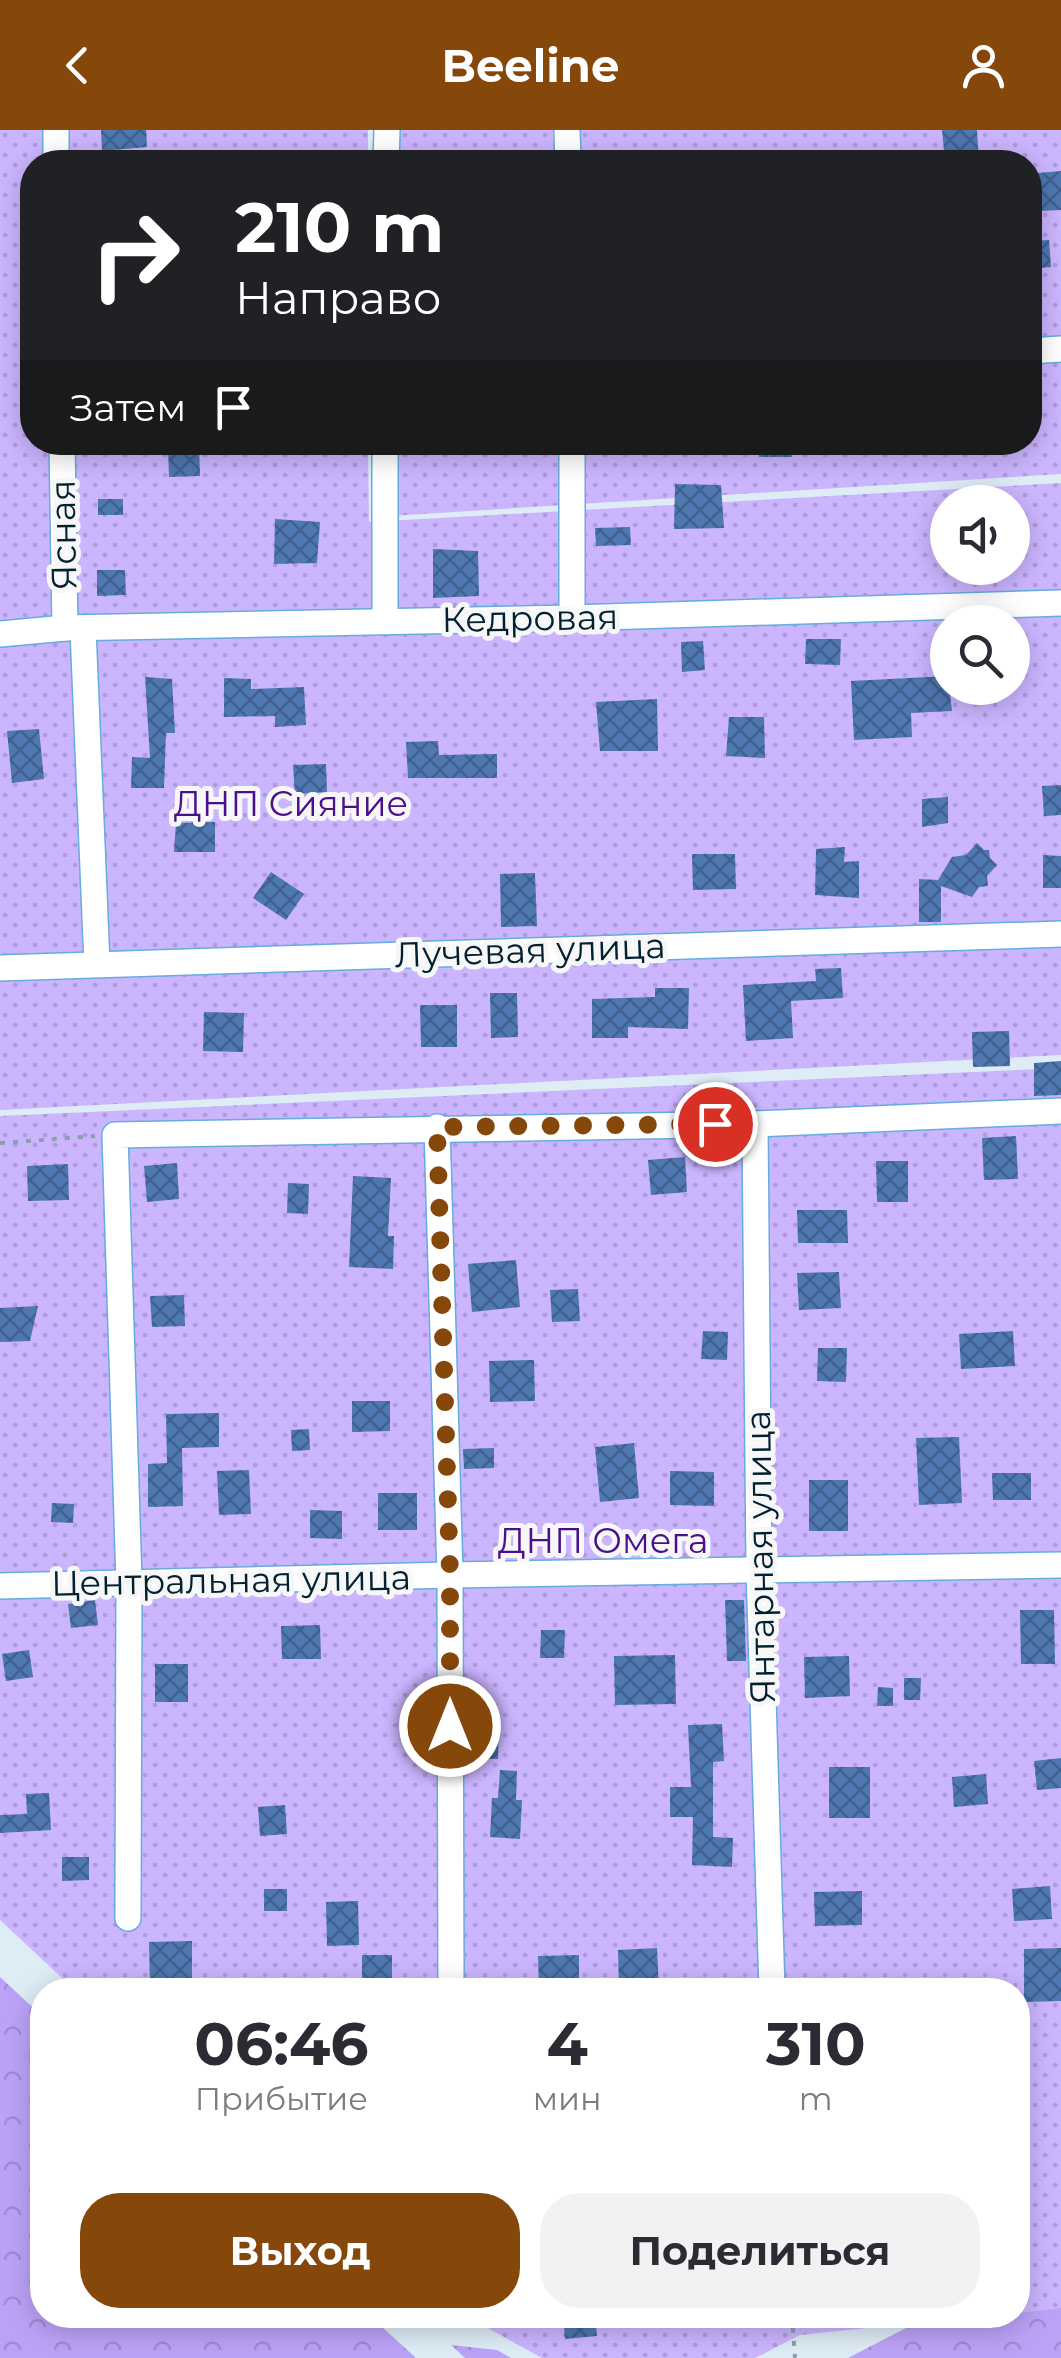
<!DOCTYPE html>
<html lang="ru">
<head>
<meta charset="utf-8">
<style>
  body { margin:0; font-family:Montserrat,sans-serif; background:#f2f2f3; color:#2b2b33; height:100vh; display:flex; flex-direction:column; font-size:38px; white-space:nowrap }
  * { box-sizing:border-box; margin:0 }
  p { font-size:32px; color:#7c7c81 }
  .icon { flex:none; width:55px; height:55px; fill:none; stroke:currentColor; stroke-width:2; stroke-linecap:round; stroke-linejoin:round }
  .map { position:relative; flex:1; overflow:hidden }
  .drawer { position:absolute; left:30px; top:1848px; width:1000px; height:350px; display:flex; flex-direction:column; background:#fff; border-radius:40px; box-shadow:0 5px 25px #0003 }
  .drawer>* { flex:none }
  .hud { position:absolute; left:20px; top:20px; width:1022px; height:305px; border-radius:40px; box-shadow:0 5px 25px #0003; background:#202124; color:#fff; overflow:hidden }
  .tools { position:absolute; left:930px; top:355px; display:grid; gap:20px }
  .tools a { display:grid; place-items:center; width:100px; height:100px; border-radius:50%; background:#fff; box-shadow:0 5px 25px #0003; font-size:50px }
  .pin { position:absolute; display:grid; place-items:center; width:85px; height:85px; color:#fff; margin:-42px; border:5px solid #fff; border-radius:50%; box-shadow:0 2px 10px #0007 }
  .me { position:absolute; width:110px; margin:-55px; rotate:0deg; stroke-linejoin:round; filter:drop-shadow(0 0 8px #0008) }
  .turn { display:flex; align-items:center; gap:35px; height:210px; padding:0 50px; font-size:45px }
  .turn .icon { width:130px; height:130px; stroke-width:2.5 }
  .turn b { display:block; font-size:70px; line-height:85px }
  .then { display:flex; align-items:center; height:95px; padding:0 50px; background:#0003; gap:20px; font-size:38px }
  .eta { display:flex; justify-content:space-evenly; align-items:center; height:170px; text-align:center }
  .eta b { font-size:60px; font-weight:700; line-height:70px }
  .button { display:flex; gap:20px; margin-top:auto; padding:20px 50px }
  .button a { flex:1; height:115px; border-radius:40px; background:#86480a; color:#fff; font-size:40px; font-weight:700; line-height:115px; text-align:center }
  .button a+a { background:#f2f2f3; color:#2b2b33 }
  header { display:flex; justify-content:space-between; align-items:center; height:130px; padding:0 50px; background:#86480a; color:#fff; font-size:45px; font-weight:700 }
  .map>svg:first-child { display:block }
  .forest { fill:url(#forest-crowns) }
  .park { fill:url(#park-dots); fill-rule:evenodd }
  .building { fill:url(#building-cross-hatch) }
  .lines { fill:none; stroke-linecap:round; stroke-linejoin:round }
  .minor-casing { stroke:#63aedc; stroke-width:28 }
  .path { stroke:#8ba0ad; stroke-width:4; stroke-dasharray:5 8; stroke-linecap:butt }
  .minor { stroke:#fff; stroke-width:25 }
  .route { stroke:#86480a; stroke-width:18; stroke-dasharray:0 32.4 }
  .labels { text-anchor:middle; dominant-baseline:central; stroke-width:10; stroke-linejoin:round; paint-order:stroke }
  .street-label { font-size:35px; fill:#012132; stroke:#f7f7f7 }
  .park-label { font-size:35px; fill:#4b0e8c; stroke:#f7f7f7 }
</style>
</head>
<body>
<header><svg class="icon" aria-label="back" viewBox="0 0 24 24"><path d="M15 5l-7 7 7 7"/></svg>Beeline<svg class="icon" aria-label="person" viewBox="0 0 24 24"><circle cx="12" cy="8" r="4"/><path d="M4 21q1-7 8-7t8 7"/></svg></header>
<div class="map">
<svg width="1061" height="2228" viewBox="0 0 1061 2228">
  <defs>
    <pattern id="forest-crowns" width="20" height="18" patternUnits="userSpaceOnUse" patternTransform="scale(2.5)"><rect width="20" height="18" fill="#bca2f7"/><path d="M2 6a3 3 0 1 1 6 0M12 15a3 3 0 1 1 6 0" fill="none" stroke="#a08bd4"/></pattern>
    <pattern id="park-dots" width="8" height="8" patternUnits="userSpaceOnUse" patternTransform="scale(2.5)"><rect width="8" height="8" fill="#cbb5ff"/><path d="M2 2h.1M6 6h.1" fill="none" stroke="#ad9bdb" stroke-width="1.8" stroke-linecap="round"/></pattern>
    <pattern id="building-cross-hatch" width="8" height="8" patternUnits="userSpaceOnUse" patternTransform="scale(2.5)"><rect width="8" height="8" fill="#4f77b0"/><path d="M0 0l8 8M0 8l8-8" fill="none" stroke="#3f6190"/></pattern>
  </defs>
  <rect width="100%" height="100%" fill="#deecf6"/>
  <g class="forest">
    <path d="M0,1847L42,1886V2185H369L416,2228H0Z"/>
    <path d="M1061,2106V2228H840H848L931,2185H1018V2129Z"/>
    <path d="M451,2215L497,2220L511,2228H465Z"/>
  </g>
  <g class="park">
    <path d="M0,0H368V32H32V312L368,313L369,392L1061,353V925L0,980ZM948,372H1012V438H948ZM948,492H1012V558H948Z"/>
    <path d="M374,0H1061V344L374,387V313L1030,312V32H374Z"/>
    <path d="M1061,938V2178L1018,2183V1860H75L0,1790V986Z"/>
    <path d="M425,2185H993L800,2205L755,2228H542L486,2197H438Z"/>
  </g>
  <g class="building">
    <path d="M101,0H146L147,17L102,21Z"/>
    <path d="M942,0H977L979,31L945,32Z"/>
    <path d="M1061,41V80L1041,81L1038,43Z"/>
    <path d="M1049,110L1051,137L1030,139V111Z"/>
    <path d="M758,312H790L792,327H759Z"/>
    <path d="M199,313L200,346L169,347L168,314Z"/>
    <path d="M675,354L721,355L724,398L674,399Z"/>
    <rect x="98" y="369" width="25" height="16"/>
    <path d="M275,389L320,392L317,433L274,434Z"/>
    <path d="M630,397L631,415L596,416L595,398Z"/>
    <path d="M433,419L478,421L479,466L433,468Z"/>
    <path d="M97,440H125L126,465L97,466Z"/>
    <path d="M806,509H841L840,535L805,534Z"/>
    <path d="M703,511L705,540L682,542L681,512Z"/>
    <path d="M948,546L952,581L911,583L912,607L854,610L851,551Z"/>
    <path d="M145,547L172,549L175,603H166L164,658H131L132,627L150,628Z"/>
    <path d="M224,548L251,549V559L304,557L306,595L275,597V586L224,587Z"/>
    <path d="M657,569L658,621H600L596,572Z"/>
    <path d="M729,587H764L765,628L726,626Z"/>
    <path d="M39,599L44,649L12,653L7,601Z"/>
    <path d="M438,611L439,625L497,624V648H408L406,612Z"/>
    <path d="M326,634L327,662L295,664L293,635Z"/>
    <path d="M1061,655V685L1044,686L1042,656Z"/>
    <path d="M948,667V693L922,697V669Z"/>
    <path d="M215,692V722H174L176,693Z"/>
    <path d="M977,713L984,720H989L990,728L997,735L987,746L988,756L979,757L972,767L941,756V792H919V749L938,750L952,727L966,725Z"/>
    <path d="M845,717L844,732L859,731V768L815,765L816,719Z"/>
    <path d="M692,724H735L736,759L693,760Z"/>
    <path d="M1043,725L1061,726V758H1043Z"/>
    <path d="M271,742L304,764L286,790L253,768Z"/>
    <path d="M535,743L537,796L501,797L500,744Z"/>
    <path d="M841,838L843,868L791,871L793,908L746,911L743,855L816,851L815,839Z"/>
    <path d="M655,858H689L688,899L628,897V908H592V869L655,867Z"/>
    <path d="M490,863H517L518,907L491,908Z"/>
    <path d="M420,875H457V917H421Z"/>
    <path d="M204,882L244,883L243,922L203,921Z"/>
    <path d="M1009,901L1010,936L973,937L972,902Z"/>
    <path d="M1061,931V965L1034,966V933Z"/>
    <path d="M1016,1006L1018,1049L984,1050L982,1008Z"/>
    <path d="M685,1027L687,1062L651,1065L648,1030Z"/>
    <path d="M876,1031H908V1072H877Z"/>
    <path d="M177,1033L179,1069L147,1072L144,1036Z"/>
    <path d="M68,1034L69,1070L28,1071L27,1036Z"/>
    <path d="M353,1046L391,1048L388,1106H394L393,1139L349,1137Z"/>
    <path d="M288,1053L309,1054L308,1084L287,1083Z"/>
    <path d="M797,1080H847L848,1113H798Z"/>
    <path d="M516,1130L520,1177L472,1182L468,1134Z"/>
    <path d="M839,1142L841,1178L799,1180L797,1143Z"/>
    <path d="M578,1159L580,1191L552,1192L550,1160Z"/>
    <path d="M184,1165L185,1196L152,1197L150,1166Z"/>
    <path d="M38,1176L30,1211L0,1212V1178Z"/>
    <path d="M703,1201L728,1202L727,1230L701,1229Z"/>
    <path d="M1013,1201L1015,1236L961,1239L959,1204Z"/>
    <path d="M818,1218H847L846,1252L817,1251Z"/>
    <path d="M534,1230L535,1271L490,1272L489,1231Z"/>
    <path d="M352,1271H390V1301L352,1302Z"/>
    <path d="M219,1283V1317L182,1318L183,1376L148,1377V1334L167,1333L166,1284Z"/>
    <path d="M309,1299L310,1320L292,1321L291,1300Z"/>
    <path d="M959,1307L962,1373L919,1375L916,1308Z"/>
    <path d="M634,1313L639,1368L600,1372L595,1317Z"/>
    <path d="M494,1318V1338L464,1339L463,1319Z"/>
    <path d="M249,1340L251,1384L219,1385L217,1341Z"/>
    <path d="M670,1341L714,1342V1376L670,1375Z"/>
    <path d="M992,1343H1031V1370H993Z"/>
    <rect x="809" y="1350" width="39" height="51"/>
    <rect x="378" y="1363" width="39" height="37"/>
    <path d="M52,1373L74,1374L73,1393L51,1392Z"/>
    <path d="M310,1380L342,1381V1409L310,1408Z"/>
    <path d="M95,1470L98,1495L71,1498L68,1474Z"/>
    <path d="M725,1470H744L746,1531H727Z"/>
    <path d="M1020,1480H1054L1055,1534H1021Z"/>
    <path d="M320,1495L321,1529H282L281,1496Z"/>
    <path d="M541,1500H565L564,1528H540Z"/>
    <path d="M29,1520L33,1547L6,1551L2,1524Z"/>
    <path d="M675,1525L676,1574L615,1575L614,1526Z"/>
    <path d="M849,1526L850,1566L805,1568L804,1527Z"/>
    <rect x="155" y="1534" width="33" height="38"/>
    <path d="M904,1548H921L920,1570H904Z"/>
    <path d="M878,1557L893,1558V1576H877Z"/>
    <path d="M467,1585L499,1586L498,1629L467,1628Z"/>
    <path d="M722,1594L724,1631L713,1632V1707L733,1708L732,1737L692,1735L693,1687H670V1657H691L688,1595Z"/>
    <path d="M1061,1628V1658L1037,1660L1034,1631Z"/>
    <rect x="829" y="1637" width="41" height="51"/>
    <path d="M500,1640L517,1641L516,1670H522L520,1709L490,1707L492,1668H498Z"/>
    <path d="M986,1644L988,1674L954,1677L952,1647Z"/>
    <path d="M49,1663L51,1700L0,1703V1685L27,1684L26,1664Z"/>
    <path d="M285,1675L287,1704L260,1706L258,1677Z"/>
    <path d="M62,1727H89V1750L62,1751Z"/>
    <path d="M1050,1756L1052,1789L1014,1791L1012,1759Z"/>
    <rect x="264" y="1759" width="23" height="22"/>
    <path d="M862,1761V1795L815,1796L814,1762Z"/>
    <path d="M358,1771L359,1815L327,1816L326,1772Z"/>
    <path d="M192,1811V1860H150L149,1812Z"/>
    <path d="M657,1818L659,1860H619L618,1820Z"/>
    <path d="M1061,1818V1871L1024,1872V1819Z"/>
    <rect x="362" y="1825" width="30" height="35"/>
    <path d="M579,1825V1860H539L538,1826Z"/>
    <path d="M563,2185H595L597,2206L565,2209Z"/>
  </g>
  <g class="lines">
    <defs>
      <g id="minor">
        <path d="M56,0V32"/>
        <path d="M567,0L568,32"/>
        <path d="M386,32L387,0"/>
        <path d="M1030,221L1061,219"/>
        <path d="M62,312L65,498"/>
        <path d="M572,312V488"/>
        <path d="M385,491V312"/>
        <path d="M83,499L97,834"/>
        <path d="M0,504L65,498L572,488L1061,473"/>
        <path d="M0,838L1061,804"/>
        <path d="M755,994L759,1439L772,1860"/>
        <path d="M437,997L450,1445L451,1860"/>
        <path d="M0,1456L450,1445L1061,1435"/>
        <path d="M128,1788L129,1452L115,1005L755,994L1061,981"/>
      </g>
    </defs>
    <use href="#minor" class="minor-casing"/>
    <g class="path">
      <path d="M0,1013L95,1006"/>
      <path d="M792,2185L795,2228"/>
    </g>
    <use href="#minor" class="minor"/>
  </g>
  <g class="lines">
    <path class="route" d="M450,1596V1445L437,997L715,994"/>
  </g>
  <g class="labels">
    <g class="street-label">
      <text transform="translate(63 405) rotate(-91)">Ясная</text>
      <text transform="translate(530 488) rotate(-1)">Кедровая</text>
      <text transform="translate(530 820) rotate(-2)">Лучевая улица</text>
      <text transform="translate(760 1427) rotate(-91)">Янтарная улица</text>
      <text transform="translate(231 1450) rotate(-1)">Центральная улица</text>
    </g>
    <g class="park-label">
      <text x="291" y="673">ДНП Сияние</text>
      <text x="603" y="1410">ДНП Омега</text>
    </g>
  </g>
</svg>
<div class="tools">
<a><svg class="icon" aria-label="sound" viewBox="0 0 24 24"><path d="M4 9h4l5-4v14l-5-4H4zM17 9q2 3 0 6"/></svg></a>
<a><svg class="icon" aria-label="search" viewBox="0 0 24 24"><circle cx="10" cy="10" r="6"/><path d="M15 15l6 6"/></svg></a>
</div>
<div class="pin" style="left:715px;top:994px;background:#d93025"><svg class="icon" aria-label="arrive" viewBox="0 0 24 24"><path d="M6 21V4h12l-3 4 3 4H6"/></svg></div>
<svg class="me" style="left:450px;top:1596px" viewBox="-20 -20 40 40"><circle r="17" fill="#86480a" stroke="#fff" stroke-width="3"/><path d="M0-11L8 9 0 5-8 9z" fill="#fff"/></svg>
<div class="hud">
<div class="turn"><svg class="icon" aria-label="right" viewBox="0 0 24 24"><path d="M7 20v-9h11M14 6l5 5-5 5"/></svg><div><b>210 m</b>Направо</div></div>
<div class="then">Затем<svg class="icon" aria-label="arrive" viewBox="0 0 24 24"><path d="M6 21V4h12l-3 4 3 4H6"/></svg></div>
</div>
<section class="drawer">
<div class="eta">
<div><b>06:46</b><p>Прибытие</p></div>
<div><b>4</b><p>мин</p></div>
<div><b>310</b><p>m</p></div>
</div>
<div class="button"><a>Выход</a><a>Поделиться</a></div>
</section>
</div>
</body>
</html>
